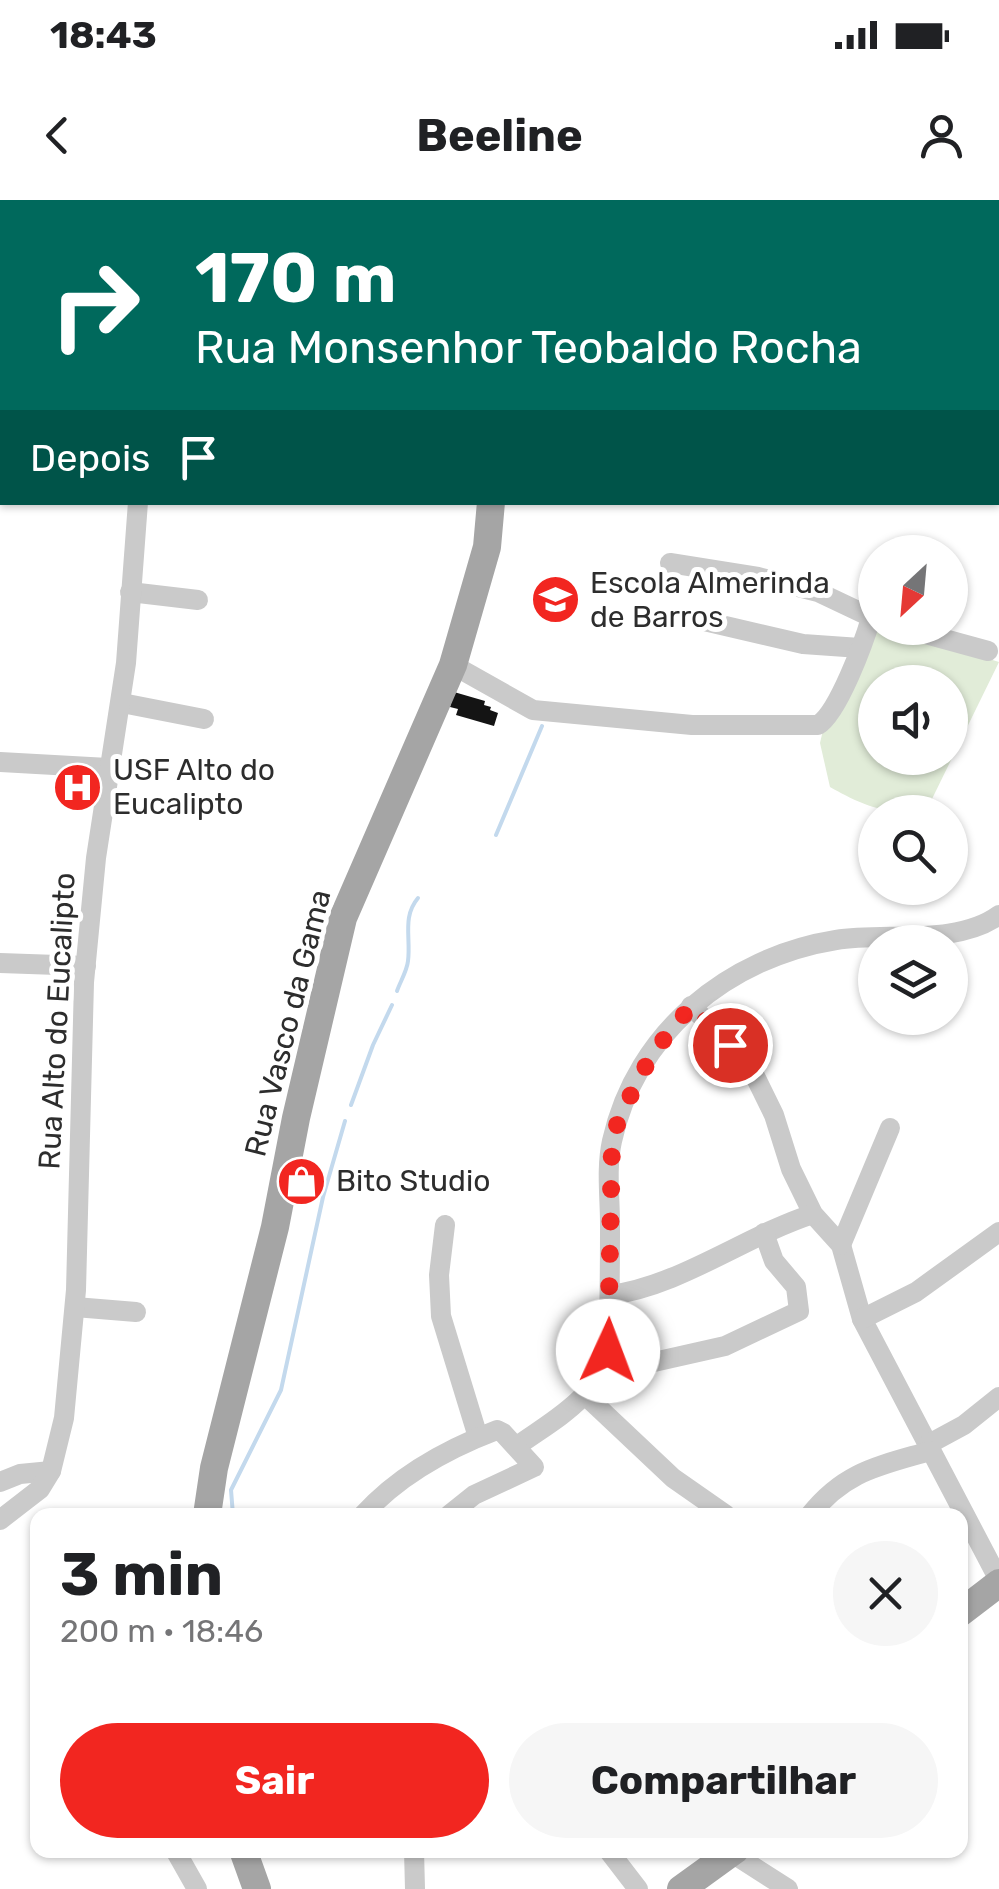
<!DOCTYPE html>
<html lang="pt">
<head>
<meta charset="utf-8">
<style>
  body { margin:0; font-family:Rubik,sans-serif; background:#f6f6f6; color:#202124; height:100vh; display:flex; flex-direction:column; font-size:38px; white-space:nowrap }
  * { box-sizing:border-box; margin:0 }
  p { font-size:32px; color:#757577 }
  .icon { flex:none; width:55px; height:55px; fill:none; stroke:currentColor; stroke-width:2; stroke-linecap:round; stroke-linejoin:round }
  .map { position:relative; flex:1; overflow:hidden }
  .side { position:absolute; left:30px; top:1308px; width:938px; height:350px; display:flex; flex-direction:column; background:#fff; border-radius:20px; box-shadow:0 2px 8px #0004 }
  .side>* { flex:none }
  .top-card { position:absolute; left:0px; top:0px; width:1000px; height:305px; box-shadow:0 2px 8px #0004; background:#00695c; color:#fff; overflow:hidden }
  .needle { width:65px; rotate:206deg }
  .tools { position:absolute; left:858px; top:335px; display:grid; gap:20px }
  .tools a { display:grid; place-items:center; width:110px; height:110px; border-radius:50%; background:#fff; box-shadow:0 2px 8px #0004; font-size:50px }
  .pin { position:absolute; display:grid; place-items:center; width:85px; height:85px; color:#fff; margin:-42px; border:5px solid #fff; border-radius:50%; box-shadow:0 2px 10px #0007 }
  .me { position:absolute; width:110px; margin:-55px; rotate:2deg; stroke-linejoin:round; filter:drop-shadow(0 0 8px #0008) }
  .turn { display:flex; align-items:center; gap:35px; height:210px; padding:0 30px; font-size:45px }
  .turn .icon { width:130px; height:130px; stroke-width:2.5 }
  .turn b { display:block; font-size:70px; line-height:85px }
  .then { display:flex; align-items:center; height:95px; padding:0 30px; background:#0003; gap:20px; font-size:38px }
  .round { display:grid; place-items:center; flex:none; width:105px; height:105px; border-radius:52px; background:#f6f6f6 }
  .headline { display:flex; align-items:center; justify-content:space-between; height:170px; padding:0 30px }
  h1 { font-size:60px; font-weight:700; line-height:75px }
  .action { display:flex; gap:20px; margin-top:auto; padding:20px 30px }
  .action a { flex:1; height:115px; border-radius:60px; background:#f22620; color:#fff; font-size:40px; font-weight:700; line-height:115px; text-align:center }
  .action a+a { background:#f6f6f6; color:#202124 }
  .status { display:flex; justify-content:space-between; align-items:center; height:70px; padding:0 50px; background:#fff; direction:ltr }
  .status svg { height:28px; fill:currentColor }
  header { display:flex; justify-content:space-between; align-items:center; height:130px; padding:0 30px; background:#fff; font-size:45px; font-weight:700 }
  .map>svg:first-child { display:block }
  .green { fill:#e1ecd8; fill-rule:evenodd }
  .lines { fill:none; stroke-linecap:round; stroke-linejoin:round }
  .stream { stroke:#c3d9ed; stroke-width:4 }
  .building { fill:#141414 }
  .minor { stroke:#cacaca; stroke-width:20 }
  .major { stroke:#a5a5a5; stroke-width:28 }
  .route { stroke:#f22620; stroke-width:18; stroke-dasharray:0 32.4 }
  .labels { text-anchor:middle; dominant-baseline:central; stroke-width:10; stroke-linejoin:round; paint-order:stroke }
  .poi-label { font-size:30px; fill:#2d2d2d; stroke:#fff; text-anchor:start }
  .street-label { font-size:30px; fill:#2d2d2d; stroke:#fff }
</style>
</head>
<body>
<div class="status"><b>18:43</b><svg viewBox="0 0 49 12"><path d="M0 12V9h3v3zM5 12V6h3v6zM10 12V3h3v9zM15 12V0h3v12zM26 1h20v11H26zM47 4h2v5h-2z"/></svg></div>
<header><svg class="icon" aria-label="back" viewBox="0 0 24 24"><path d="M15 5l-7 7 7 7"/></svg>Beeline<svg class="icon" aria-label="person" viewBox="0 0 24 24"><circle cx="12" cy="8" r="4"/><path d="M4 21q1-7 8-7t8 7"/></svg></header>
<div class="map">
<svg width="999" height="1689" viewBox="0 0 999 1689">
  <rect width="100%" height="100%" fill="#fff"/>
  <path class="green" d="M875,428H890L999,462L931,601C899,623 860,604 830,587L820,543L823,530ZM875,482H950V558H875Z"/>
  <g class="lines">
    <g class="stream">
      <path d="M496,635L542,526"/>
      <path d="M397,791C400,782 407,771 408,761C411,738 402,717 418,698"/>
      <path d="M351,905L373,845L392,805"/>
      <path d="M233,1315L231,1290L281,1190L323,997L345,921"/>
    </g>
  </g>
  <path class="building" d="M454,492L485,501L484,505L491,507L490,510L498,513L494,526L456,515L458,509L450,507Z"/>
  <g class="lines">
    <g class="minor">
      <path d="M34,0L37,2"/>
      <path d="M282,0L285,2"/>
      <path d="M756,0L760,2"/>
      <path d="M951,0L953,2"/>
      <path d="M366,2L368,0"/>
      <path d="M998,46L999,48"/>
      <path d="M998,161H999"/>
      <path d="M998,201L999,203"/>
      <path d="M998,269H999"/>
      <path d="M0,281L2,284"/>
      <path d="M670,363L758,377L818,392L875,419"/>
      <path d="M130,392L198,400"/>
      <path d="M704,421L803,444L860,448"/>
      <path d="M904,428L988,451"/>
      <path d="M453,465L533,510L692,525H818C838,513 864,442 871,418"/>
      <path d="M122,503L204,519"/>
      <path d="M0,562L108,568"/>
      <path d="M0,763L86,766"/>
      <path d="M691,806L748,862L774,915L791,969L813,1014L841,1045L862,1119L999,1380"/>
      <path d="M445,1025L439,1075L441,1116L478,1237"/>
      <path d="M841,1045L890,928"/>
      <path d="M610,1095C680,1086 745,1036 813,1014"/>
      <path d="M75,1107L136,1112"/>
      <path d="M862,1119L916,1092L999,1032"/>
      <path d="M608,1151L654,1162L725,1146L799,1111L796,1087L774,1061L764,1033"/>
      <path d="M586,1196L673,1278L726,1315"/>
      <path d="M927,1245L964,1225L999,1197"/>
      <path d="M517,1246C556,1218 600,1197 608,1146C610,1105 610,1065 610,1024C610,997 606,968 612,941C636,832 729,757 836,740C885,732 957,746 999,715"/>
      <path d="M0,1282L20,1274L51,1271"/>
      <path d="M363,1315C399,1275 447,1249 497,1230L503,1233L534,1267L474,1295L449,1315"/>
      <path d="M810,1315C845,1271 879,1266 930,1251"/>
      <path d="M0,1320L40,1289L51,1271L64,1218L76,1090L84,782L96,658L126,463L138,302"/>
      <path d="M175,1650L197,1689"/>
      <path d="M414,1650L415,1689"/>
      <path d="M608,1650L638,1689"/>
      <path d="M732,1653L788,1689"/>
    </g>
    <g class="major">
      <path d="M535,2L536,0"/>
      <path d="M207,1315L214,1268L275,1027L296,918L343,718L453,465L487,347L491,302"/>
      <path d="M960,1413L999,1383"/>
      <path d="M243,1650L257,1689"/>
      <path d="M681,1689L735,1650"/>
    </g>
  </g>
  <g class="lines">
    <path class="route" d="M608,1151L612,943L619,918L652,854L691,806L730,845"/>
  </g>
  <defs>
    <symbol id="school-disc" viewBox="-11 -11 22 22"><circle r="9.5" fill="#f22620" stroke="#fff"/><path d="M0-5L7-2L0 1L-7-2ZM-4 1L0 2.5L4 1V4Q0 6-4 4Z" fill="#fff"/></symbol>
    <symbol id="hospital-disc" viewBox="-11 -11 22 22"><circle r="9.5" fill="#f22620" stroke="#fff"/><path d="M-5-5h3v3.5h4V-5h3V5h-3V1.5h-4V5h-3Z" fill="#fff"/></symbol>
    <symbol id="shop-disc" viewBox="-11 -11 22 22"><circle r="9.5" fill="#f22620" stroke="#fff"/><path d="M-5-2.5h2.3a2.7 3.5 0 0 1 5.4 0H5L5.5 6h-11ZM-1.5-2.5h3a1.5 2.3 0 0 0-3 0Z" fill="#fff"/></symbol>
  </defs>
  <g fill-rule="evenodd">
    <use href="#school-disc" x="528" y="372" width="55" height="55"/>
    <use href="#hospital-disc" x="50" y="560" width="55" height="55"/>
    <use href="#shop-disc" x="274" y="954" width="55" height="55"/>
  </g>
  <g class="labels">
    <g class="poi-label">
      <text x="590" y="383">Escola Almerinda<tspan x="590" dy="34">de Barros</tspan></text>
      <text x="113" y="570">USF Alto do<tspan x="113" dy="34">Eucalipto</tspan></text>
      <text x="336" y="981">Bito Studio</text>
    </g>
    <g class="street-label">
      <text transform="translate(57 821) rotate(-87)">Rua Alto do Eucalipto</text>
      <text transform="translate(288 823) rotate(-76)">Rua Vasco da Gama</text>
    </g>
  </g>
</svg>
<div class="tools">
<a><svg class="needle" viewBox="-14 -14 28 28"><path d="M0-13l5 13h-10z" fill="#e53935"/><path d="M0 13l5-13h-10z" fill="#757577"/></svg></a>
<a><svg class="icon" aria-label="sound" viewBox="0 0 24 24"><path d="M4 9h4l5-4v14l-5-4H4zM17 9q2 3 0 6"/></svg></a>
<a><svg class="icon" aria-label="search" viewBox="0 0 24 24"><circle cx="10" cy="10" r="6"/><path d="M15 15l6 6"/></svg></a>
<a><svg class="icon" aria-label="layers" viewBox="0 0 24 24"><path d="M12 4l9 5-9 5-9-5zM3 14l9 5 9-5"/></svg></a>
</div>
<div class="pin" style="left:730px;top:845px;background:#d93025"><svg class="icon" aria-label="arrive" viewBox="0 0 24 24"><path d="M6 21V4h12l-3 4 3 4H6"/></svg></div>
<svg class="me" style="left:608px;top:1151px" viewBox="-20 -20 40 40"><circle r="19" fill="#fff"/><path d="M0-13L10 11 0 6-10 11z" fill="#f22620"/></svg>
<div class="top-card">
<div class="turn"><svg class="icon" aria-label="right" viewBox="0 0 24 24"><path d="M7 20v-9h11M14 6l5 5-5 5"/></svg><div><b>170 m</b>Rua Monsenhor Teobaldo Rocha</div></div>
<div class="then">Depois<svg class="icon" aria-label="arrive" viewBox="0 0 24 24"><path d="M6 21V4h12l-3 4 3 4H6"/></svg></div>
</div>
<section class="side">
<div class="headline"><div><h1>3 min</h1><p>200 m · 18:46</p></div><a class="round"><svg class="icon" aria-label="close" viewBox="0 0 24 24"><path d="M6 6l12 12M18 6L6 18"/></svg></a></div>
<div class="action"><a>Sair</a><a>Compartilhar</a></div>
</section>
</div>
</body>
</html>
